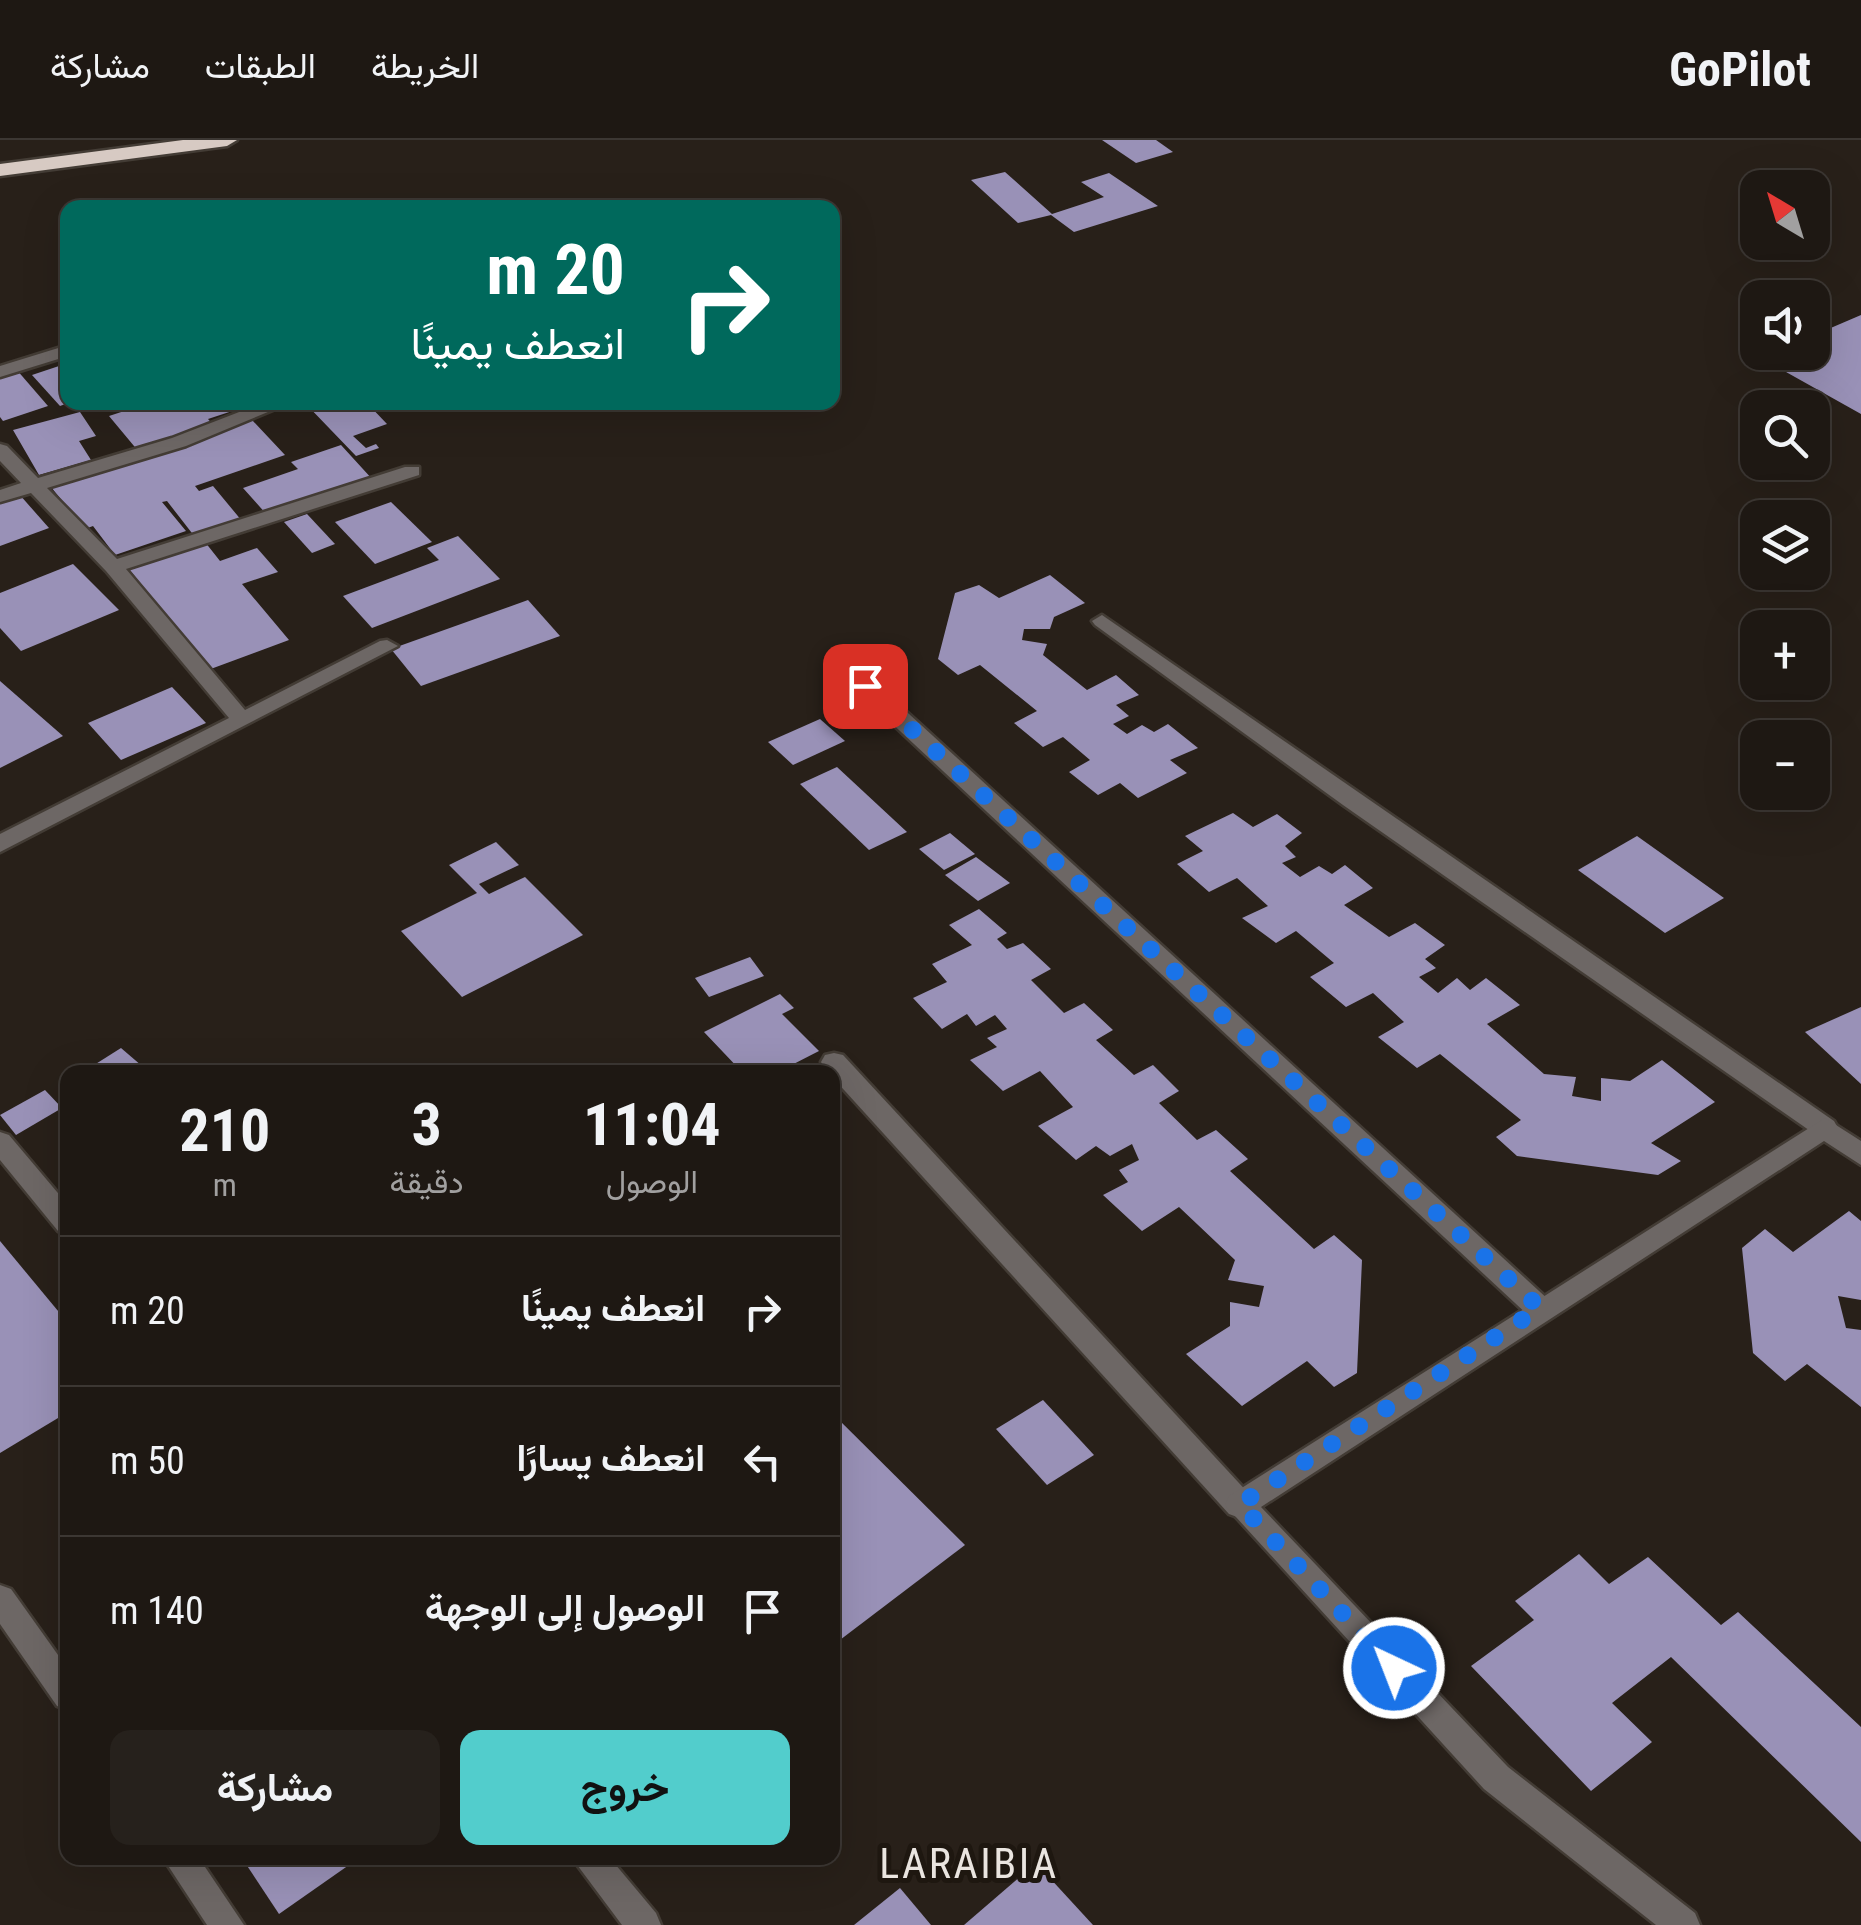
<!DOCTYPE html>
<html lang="ar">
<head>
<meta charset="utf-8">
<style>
  body { margin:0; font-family:"Roboto Condensed",Vazirmatn,sans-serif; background:#26211c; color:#f1f3f6; direction:rtl; height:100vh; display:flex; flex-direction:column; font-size:38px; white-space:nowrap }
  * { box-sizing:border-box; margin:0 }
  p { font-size:32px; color:#a1a0a0 }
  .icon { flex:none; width:55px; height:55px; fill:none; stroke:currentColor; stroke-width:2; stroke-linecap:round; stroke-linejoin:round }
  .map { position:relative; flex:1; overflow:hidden; direction:ltr }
  .sheet { position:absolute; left:60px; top:925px; width:780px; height:800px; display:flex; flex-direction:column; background:#1e1813; border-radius:20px; box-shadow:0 10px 40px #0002,0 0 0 2px #3c3733; direction:rtl }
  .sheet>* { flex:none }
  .guide { position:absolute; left:60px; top:60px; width:780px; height:210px; border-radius:20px; box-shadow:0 10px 40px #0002,0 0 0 2px #3c3733; direction:rtl; background:#00695c; color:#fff; overflow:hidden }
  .needle { width:65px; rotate:322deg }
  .fabs { position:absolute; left:1740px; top:30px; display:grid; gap:20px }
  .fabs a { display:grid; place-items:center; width:90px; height:90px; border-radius:20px; background:#1e1813; box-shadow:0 10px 40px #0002,0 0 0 2px #3c3733; font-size:50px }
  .pin { position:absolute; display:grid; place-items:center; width:85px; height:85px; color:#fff; margin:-42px; border-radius:20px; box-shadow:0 5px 15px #0006 }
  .me { position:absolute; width:110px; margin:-55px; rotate:317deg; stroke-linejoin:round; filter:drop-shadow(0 0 8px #0008) }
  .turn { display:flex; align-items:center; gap:35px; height:210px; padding:0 50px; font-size:45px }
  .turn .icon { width:130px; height:130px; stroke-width:2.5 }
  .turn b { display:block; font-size:70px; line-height:85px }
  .eta { display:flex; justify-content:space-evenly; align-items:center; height:170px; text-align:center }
  .eta b { font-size:60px; font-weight:700; line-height:70px }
  .button { display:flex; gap:20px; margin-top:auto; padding:20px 50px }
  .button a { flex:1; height:115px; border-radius:20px; background:#52cdcc; color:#111; font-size:40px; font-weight:700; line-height:115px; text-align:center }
  .button a+a { background:#26211c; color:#f1f3f6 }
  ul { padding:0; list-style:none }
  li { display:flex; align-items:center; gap:30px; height:150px; padding:0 50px; border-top:2px solid #3c3733 }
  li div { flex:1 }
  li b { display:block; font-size:38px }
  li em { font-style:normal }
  header { display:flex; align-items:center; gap:60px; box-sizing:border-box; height:140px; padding:0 50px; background:#1e1813; border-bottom:2px solid #3c3733 }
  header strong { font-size:48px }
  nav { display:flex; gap:55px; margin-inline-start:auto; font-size:35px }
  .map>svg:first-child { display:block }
  .building { fill:#9991b7 }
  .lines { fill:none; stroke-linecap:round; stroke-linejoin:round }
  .lane-casing { stroke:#433c35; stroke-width:5 }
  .street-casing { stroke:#433c35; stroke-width:5 }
  .highway-casing { stroke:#433c35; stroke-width:5 }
  .lane { fill:#6d6765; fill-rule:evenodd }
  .street { fill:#6d6765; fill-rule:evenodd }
  .highway { fill:#d7cac3; fill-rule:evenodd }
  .route { stroke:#1a73e8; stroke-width:18; stroke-dasharray:0 32.4 }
  .labels { text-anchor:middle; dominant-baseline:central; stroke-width:10; stroke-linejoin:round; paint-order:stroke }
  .near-quarter-label { font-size:42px; letter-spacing:2.5px; fill:#eae5e0; stroke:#1e1710 }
</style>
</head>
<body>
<header>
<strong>GoPilot</strong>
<nav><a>الخريطة</a><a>الطبقات</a><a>مشاركة</a></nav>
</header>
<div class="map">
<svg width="1861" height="1785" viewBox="0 0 1861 1785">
  <rect width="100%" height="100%" fill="#282019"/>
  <g class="building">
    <path d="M1102,0H1156L1173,12L1136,23Z"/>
    <path d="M1005,32L1052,74L1104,57L1081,42L1109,33L1158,66L1074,92L1051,75L1018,83L971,40Z"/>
    <path d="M1861,175V274L1761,218L1774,212H1812V196Z"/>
    <path d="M68,223V263L60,266L32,235Z"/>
    <path d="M16,229L48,266L3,281L0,277V235Z"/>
    <path d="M152,262H257V263L208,279L215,287L139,312L109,276Z"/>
    <path d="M304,262H366L387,284L353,296L366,308L376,304L379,308L356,316Z"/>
    <path d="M80,272L96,296L79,301L91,320L39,335L13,290Z"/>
    <path d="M252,280L285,315L195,346L199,351L213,346L242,381L195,397L167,361L162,362L186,391L115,415L93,386L85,389L51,347Z"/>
    <path d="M341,305L373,340L268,376L243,348L298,329L291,322Z"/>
    <path d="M19,354L49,388L0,406V360Z"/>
    <path d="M391,362L432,402L375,424L335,382Z"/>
    <path d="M307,374L335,404L312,413L284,382Z"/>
    <path d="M458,396L500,439L372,488L343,456L439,420L427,408Z"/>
    <path d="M205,402L220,421L257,408L278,432L242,444L289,500L208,530L129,429Z"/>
    <path d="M73,424L119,470L21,511L0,488V453Z"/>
    <path d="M1050,435L1085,463L1054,477L1050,489H1024L1022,500L1047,504L1043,515L1087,550L1116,535L1139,555L1116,565L1129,576L1113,584L1127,594L1142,585L1154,592L1168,584L1198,608L1170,620L1187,633L1138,658L1120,643L1098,655L1069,632L1090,620L1063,597L1043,607L1014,583L1037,571L980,525L958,535L938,519L955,453L979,445L999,458Z"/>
    <path d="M528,460L560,496L421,546L391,509Z"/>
    <path d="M0,541L63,596L0,628Z"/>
    <path d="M172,547L206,583L121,620L88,583Z"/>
    <path d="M820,579L845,601L793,625L768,602Z"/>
    <path d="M837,627L907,692L869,710L800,644Z"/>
    <path d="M1233,673L1253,687L1277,674L1302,693L1285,706L1296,717L1282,723L1300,737L1319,726L1332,734L1345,725L1373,748L1344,765L1389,797L1415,783L1445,805L1425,819L1436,828L1419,837L1438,853L1457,838L1470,850L1486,838L1520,865L1487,884L1544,934L1576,937L1572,956L1601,961V938L1630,941L1662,920L1715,962L1651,1003L1681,1021L1658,1035L1517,1016L1496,997L1521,980L1440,914L1417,928L1378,897L1404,882L1373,853L1346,867L1310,837L1334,823L1296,791L1276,803L1242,778L1268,766L1237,738L1209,752L1177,724L1203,711L1185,696Z"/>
    <path d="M950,693L975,714L944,730L919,709Z"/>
    <path d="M1637,696L1724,758L1665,793L1578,730Z"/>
    <path d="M496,702L519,725L479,744L489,754L525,737L583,795L462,857L401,791L477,753L449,725Z"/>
    <path d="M976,717L1010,743L978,761L945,735Z"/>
    <path d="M979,769L1007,793L997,799L1007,809L1023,803L1051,829L1031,840L1064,873L1084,863L1113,890L1096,900L1134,935L1153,925L1179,951L1159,963L1197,1000L1216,990L1248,1019L1230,1031L1314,1109L1334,1095L1362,1120L1357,1233L1334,1247L1307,1221L1242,1266L1186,1214L1230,1186V1162L1259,1167L1264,1146L1228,1140L1235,1120L1179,1067L1142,1091L1103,1055L1128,1042L1119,1030L1139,1020L1132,1004L1110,1016L1096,1006L1076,1020L1038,986L1073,967L1040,931L1003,951L970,920L997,907L987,898L1007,889L995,875L976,886L967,874L942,889L913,858L947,842L932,824L972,805L949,785Z"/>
    <path d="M750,817L764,836L709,857L695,838Z"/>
    <path d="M780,854L794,868L782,874L819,911L778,932H742L704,892Z"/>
    <path d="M1861,867V944L1805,892Z"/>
    <path d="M121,908L142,926L131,932H83Z"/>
    <path d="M45,950L62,968L16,995L0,975Z"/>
    <path d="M1849,1071L1861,1081V1160L1838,1156L1846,1188L1861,1190V1267L1807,1224L1785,1241L1753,1213L1742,1108L1765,1089L1793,1112Z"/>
    <path d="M0,1101L68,1183V1272L0,1313Z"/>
    <path d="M1043,1260L1094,1315L1047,1345L996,1289Z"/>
    <path d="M832,1273L965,1405L832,1506Z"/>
    <path d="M1579,1414L1609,1444L1648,1417L1721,1485L1738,1472L1861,1587V1702L1671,1517L1612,1563L1652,1602L1591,1651L1471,1526L1534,1480L1515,1461Z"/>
    <path d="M242,1718H359L279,1774Z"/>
    <path d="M1036,1723L1093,1785H964Z"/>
    <path d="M900,1748L931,1785H854Z"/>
  </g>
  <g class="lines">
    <defs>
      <g id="lane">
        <path d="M1102,475L1834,981L1838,988L1834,995H1816L1343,665L1095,485L1092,481Z"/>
        <path d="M865,539L873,541L1550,1161L1554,1169L1550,1177L1540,1180L1530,1177L857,551L854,546L857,541Z"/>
        <path d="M834,913L843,915L1251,1356L1255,1365L1251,1374L1240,1378L1229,1374L825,929L821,922L825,915Z"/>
      </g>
      <g id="street">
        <path d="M68,205V216L0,237V226Z"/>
        <path d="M265,262H292L186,306L47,348L117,419L405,327H419V335L126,429L245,570L380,501L387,500L398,506L0,712V694L229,578L106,431L31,353L0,362V350L21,343L0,321V304L7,306L38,338L172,298Z"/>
        <path d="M1825,978L1861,1001V1025L1824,1001L1261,1367L1508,1627L1695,1773L1700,1785H1656L1484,1649L1225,1365L1229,1356Z"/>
        <path d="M0,992L9,995L68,1065V1094L58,1091L0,1020Z"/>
        <path d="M0,1445L11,1449L68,1529V1570L57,1566L0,1484Z"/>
        <path d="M163,1718H199L244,1785H207Z"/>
        <path d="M572,1718H610L656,1773L661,1785H622Z"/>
      </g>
      <path id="highway" d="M183,0H237L227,6L0,36V24Z"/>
    </defs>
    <use href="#lane" class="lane-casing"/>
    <use href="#street" class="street-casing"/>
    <use href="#highway" class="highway-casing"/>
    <use href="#lane" class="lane"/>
    <use href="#street" class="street"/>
    <use href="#highway" class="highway"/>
  </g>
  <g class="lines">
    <path class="route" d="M865,546L1540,1168L1240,1364L1394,1528"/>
  </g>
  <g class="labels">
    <g class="near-quarter-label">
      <text x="969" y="1723">LARAIBIA</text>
    </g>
  </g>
</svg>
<div class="fabs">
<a><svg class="needle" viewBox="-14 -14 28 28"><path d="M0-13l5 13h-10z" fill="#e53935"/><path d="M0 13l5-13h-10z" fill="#a1a0a0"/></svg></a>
<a><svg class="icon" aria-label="sound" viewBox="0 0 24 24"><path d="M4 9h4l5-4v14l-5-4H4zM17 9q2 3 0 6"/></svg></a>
<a><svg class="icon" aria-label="search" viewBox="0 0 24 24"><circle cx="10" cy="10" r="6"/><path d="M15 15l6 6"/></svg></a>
<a><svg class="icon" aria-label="layers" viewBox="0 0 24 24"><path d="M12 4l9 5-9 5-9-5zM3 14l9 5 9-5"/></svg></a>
<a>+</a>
<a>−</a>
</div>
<div class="pin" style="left:865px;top:546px;background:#d93025"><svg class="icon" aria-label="arrive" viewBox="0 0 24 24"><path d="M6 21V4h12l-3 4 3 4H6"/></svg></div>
<svg class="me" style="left:1394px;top:1528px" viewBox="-20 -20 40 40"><circle r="17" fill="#1a73e8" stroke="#fff" stroke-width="3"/><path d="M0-11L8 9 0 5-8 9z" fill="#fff"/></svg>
<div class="guide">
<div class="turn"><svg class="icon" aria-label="right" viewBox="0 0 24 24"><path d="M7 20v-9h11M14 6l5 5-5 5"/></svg><div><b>20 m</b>انعطف يمينًا</div></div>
</div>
<section class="sheet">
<div class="eta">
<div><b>11:04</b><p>الوصول</p></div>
<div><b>3</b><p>دقيقة</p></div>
<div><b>210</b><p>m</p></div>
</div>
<ul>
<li><svg class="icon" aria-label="right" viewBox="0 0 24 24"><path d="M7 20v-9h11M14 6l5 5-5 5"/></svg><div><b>انعطف يمينًا</b></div><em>20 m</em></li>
<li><svg class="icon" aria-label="left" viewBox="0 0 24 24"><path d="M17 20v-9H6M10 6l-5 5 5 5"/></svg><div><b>انعطف يسارًا</b></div><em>50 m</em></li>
<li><svg class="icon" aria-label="arrive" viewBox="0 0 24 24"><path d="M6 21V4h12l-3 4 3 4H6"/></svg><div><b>الوصول إلى الوجهة</b></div><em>140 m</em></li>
</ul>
<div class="button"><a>خروج</a><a>مشاركة</a></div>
</section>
</div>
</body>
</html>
